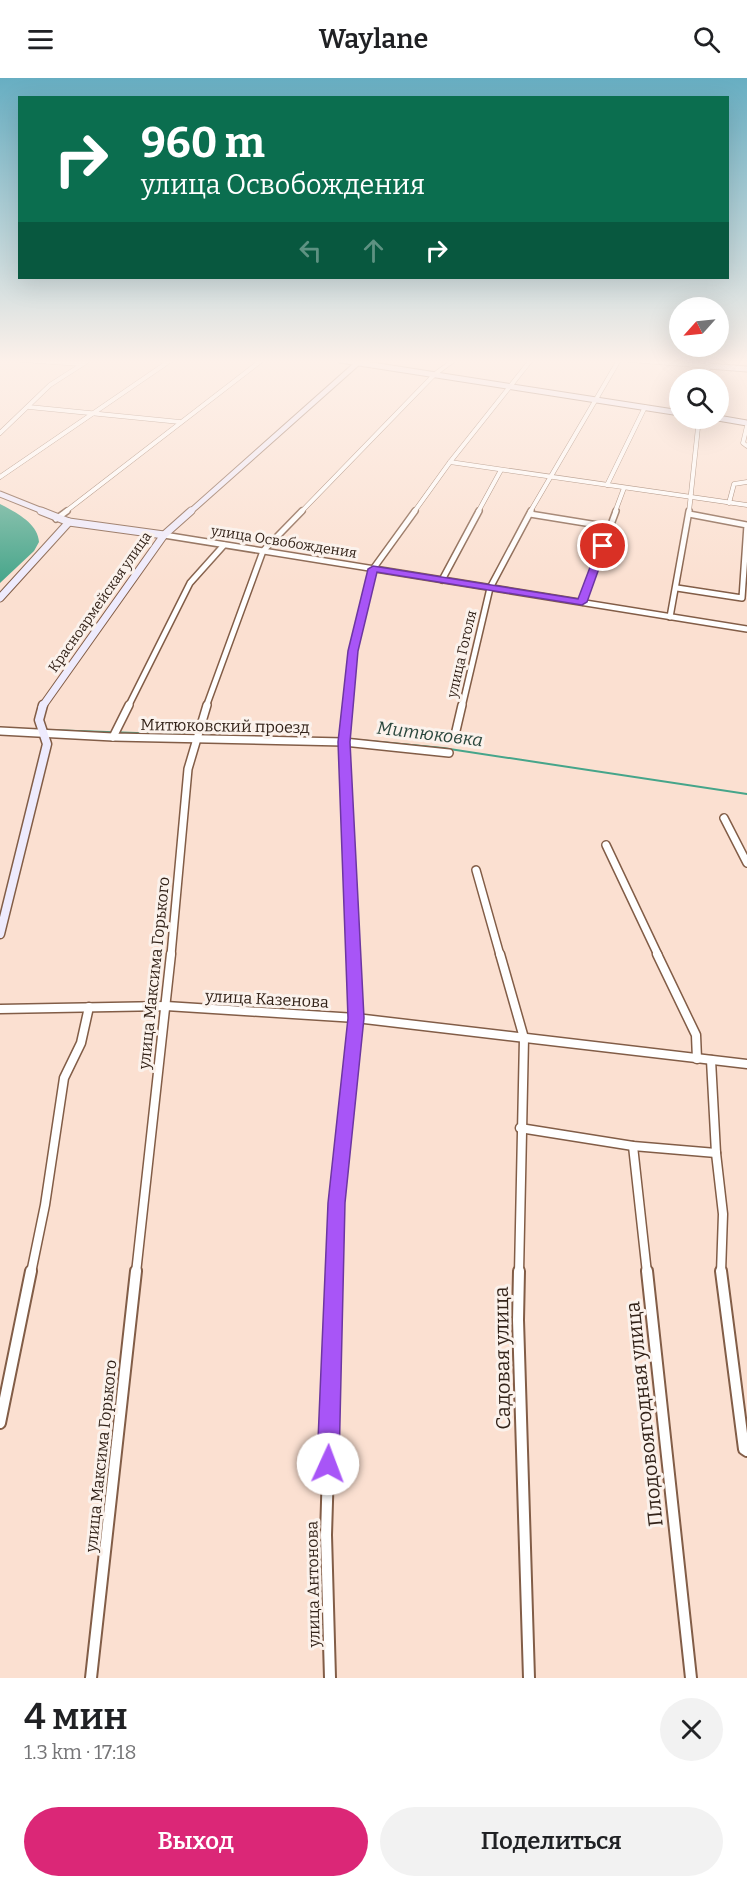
<!DOCTYPE html>
<html lang="ru">
<head>
<meta charset="utf-8">
<style>
  body { margin:0; font-family:Bitter,serif; background:#f2f2f2; color:#202124; height:100vh; display:flex; flex-direction:column; font-size:22px; white-space:nowrap }
  * { box-sizing:border-box; margin:0 }
  p { font-size:20px; color:#757577 }
  .icon { flex:none; width:33px; height:33px; fill:none; stroke:currentColor; stroke-width:2; stroke-linecap:round; stroke-linejoin:round }
  .map { position:relative; height:1600px; overflow:hidden }
  .side { display:flex; flex-direction:column; background:#fff; flex:1 }
  .side>* { flex:none }
  .top-card { position:absolute; left:18px; top:18px; width:711px; height:183px; border-radius:0px; box-shadow:0 6px 24px #0002; background:#0b6e4f; color:#fff; overflow:hidden }
  .needle { width:39px; rotate:243deg }
  .fabs { position:absolute; left:669px; top:219px; display:grid; gap:12px }
  .fabs a { display:grid; place-items:center; width:60px; height:60px; border-radius:50%; background:#fff; box-shadow:0 6px 24px #0002; font-size:30px }
  .pin { position:absolute; display:grid; place-items:center; width:51px; height:51px; color:#fff; margin:-26px; border:3px solid #fff; border-radius:50%; box-shadow:0 2px 6px #0007 }
  .me { position:absolute; width:66px; margin:-33px; rotate:2deg; stroke-linejoin:round; filter:drop-shadow(0 0 4px #0008) }
  .turn { display:flex; align-items:center; gap:21px; height:126px; padding:0 24px; font-size:27px }
  .turn .icon { width:78px; height:78px; stroke-width:2.5 }
  .turn b { display:block; font-size:42px; line-height:51px }
  .lanes { display:flex; align-items:center; height:57px; padding:0 24px; background:#0003; justify-content:center; gap:30px; direction:ltr }
  .lanes .off { opacity:.35 }
  .round { display:grid; place-items:center; flex:none; width:63px; height:63px; border-radius:32px; background:#f2f2f2 }
  .summary { display:flex; align-items:center; justify-content:space-between; height:102px; padding:0 24px }
  h1 { font-size:36px; font-weight:600; line-height:45px }
  .button { display:flex; gap:12px; margin-top:auto; padding:12px 24px }
  .button a { flex:1; height:69px; border-radius:36px; background:#db2777; color:#fff; font-size:24px; font-weight:600; line-height:69px; text-align:center }
  .button a+a { background:#f2f2f2; color:#202124 }
  header { display:flex; justify-content:space-between; align-items:center; height:78px; padding:0 24px; background:#fff; font-size:27px; font-weight:600 }
  .map>svg:first-child { display:block }
  .water { fill:#46a58a }
  .lines { fill:none; stroke-linecap:round; stroke-linejoin:round }
  .stream { stroke:#46a58a; stroke-width:2 }
  .street-far4-casing { stroke:#825d47; stroke-width:5 }
  .street-far3-casing { stroke:#825d47; stroke-width:8 }
  .street-far2-casing { stroke:#825d47; stroke-width:10 }
  .street-far1-casing { stroke:#825d47; stroke-width:11 }
  .street-casing { stroke:#825d47; stroke-width:14 }
  .secondary-far2-casing { stroke:#825d47; stroke-width:7 }
  .secondary-far1-casing { stroke:#825d47; stroke-width:9 }
  .secondary-casing { stroke:#825d47; stroke-width:11 }
  .street-far4 { stroke:#fff; stroke-width:4 }
  .street-far3 { stroke:#fff; stroke-width:5 }
  .street-far2 { stroke:#fff; stroke-width:7 }
  .street-far1 { stroke:#fff; stroke-width:8 }
  .street { stroke:#fff; stroke-width:10 }
  .secondary-far2 { stroke:#eeebfd; stroke-width:5 }
  .secondary-far1 { stroke:#eeebfd; stroke-width:7 }
  .secondary { stroke:#eeebfd; stroke-width:8 }
  .route { fill:#a855f7; stroke:#6d37a1; stroke-width:1.5 }
  .labels { text-anchor:middle; dominant-baseline:central; stroke-width:6; stroke-linejoin:round; paint-order:stroke }
  .far-street-label { font-size:14px; fill:#332319; stroke:#fbf2ec }
  .street-label { font-size:16px; fill:#332319; stroke:#fbf2ec }
  .water-label { font-size:18px; font-style:italic; fill:#2a473d; stroke:#fbf2ec }
  .near-street-label { font-size:20px; fill:#332319; stroke:#fbf2ec }
</style>
</head>
<body>
<header><svg class="icon" aria-label="menu" viewBox="0 0 24 24"><path d="M4 6h16M4 12h16M4 18h16"/></svg>Waylane<svg class="icon" aria-label="search" viewBox="0 0 24 24"><circle cx="10" cy="10" r="6"/><path d="M15 15l6 6"/></svg></header>
<div class="map">
<svg width="747" height="1600" viewBox="0 0 747 1600">
  <rect width="100%" height="100%" fill="#fbe0d1"/>
  <path class="water" d="M0,426C15,434 38,445 39,464L34,473L0,505Z"/>
  <g class="lines">
    <g class="stream">
      <path d="M48,652L195,657"/>
      <path d="M201,657L216,658"/>
      <path d="M348,661L443,670L747,716"/>
    </g>
    <defs>
      <g id="street-far4">
        <path d="M22,282L82,286"/>
        <path d="M630,282L708,288"/>
        <path d="M29,329L180,344"/>
        <path d="M747,348L743,365L747,368"/>
        <path d="M0,355L50,307L89,282"/>
        <path d="M450,384L747,427"/>
        <path d="M0,399L171,282"/>
        <path d="M607,407L645,329"/>
        <path d="M729,425L734,406L747,404"/>
        <path d="M65,434L262,282"/>
        <path d="M301,434L435,296L454,282"/>
        <path d="M414,434L450,384L531,282"/>
        <path d="M478,434L501,392"/>
        <path d="M530,434L619,282"/>
        <path d="M615,434L624,410"/>
        <path d="M689,434L699,340"/>
      </g>
      <g id="street-far3">
        <path d="M530,436L610,449"/>
        <path d="M56,441L67,433"/>
        <path d="M164,457L747,551"/>
        <path d="M442,502L479,433"/>
        <path d="M677,510L742,520L747,447L689,436"/>
        <path d="M582,524L616,433"/>
        <path d="M670,539L689,433"/>
        <path d="M128,629L190,505L224,467"/>
        <path d="M206,629L263,473L302,433"/>
        <path d="M347,629L353,573L373,491L415,433"/>
        <path d="M462,629L490,510L531,433"/>
      </g>
      <g id="street-far2">
        <path d="M348,627L344,664L353,877"/>
        <path d="M0,653L113,659L344,664L449,675"/>
        <path d="M455,657L462,627"/>
        <path d="M113,659L129,627"/>
        <path d="M724,740L747,785"/>
        <path d="M606,767L658,877"/>
        <path d="M476,792L500,877"/>
        <path d="M171,877L188,691L207,627"/>
      </g>
      <g id="street-far1">
        <path d="M500,876L524,960L519,1195"/>
        <path d="M657,876L696,957L697,981"/>
        <path d="M0,931L166,928L356,940L747,986"/>
        <path d="M711,982L716,1075L723,1136L721,1195"/>
        <path d="M520,1050L633,1068L716,1075"/>
        <path d="M633,1068L647,1195"/>
        <path d="M31,1195L45,1127L64,1000L81,965L89,929"/>
        <path d="M136,1195L171,876"/>
        <path d="M334,1195L336,1125L356,940L353,876"/>
      </g>
      <g id="street">
        <path d="M519,1193L518,1242L529,1600"/>
        <path d="M647,1193L691,1600"/>
        <path d="M721,1193L744,1371L747,1373"/>
        <path d="M0,1345L31,1193"/>
        <path d="M91,1600L136,1193"/>
        <path d="M330,1600L326,1457L334,1193"/>
      </g>
      <g id="secondary-far2">
        <path d="M340,282L680,335"/>
        <path d="M708,288L747,291"/>
        <path d="M706,302L708,282"/>
        <path d="M718,340L747,345"/>
        <path d="M0,416L45,434"/>
        <path d="M190,434L361,282"/>
      </g>
      <g id="secondary-far1">
        <path d="M41,433L69,444L164,457"/>
        <path d="M0,520L69,444"/>
        <path d="M42,629L164,457L191,433"/>
      </g>
      <path id="secondary" d="M0,856L47,666L39,642L43,627"/>
    </defs>
    <use href="#street-far4" class="street-far4-casing"/>
    <use href="#street-far3" class="street-far3-casing"/>
    <use href="#street-far2" class="street-far2-casing"/>
    <use href="#street-far1" class="street-far1-casing"/>
    <use href="#street" class="street-casing"/>
    <use href="#secondary-far2" class="secondary-far2-casing"/>
    <use href="#secondary-far1" class="secondary-far1-casing"/>
    <use href="#secondary" class="secondary-casing"/>
    <use href="#street-far4" class="street-far4"/>
    <use href="#street-far3" class="street-far3"/>
    <use href="#street-far2" class="street-far2"/>
    <use href="#street-far1" class="street-far1"/>
    <use href="#street" class="street"/>
    <use href="#secondary-far2" class="secondary-far2"/>
    <use href="#secondary-far1" class="secondary-far1"/>
    <use href="#secondary" class="secondary"/>
  </g>
  <linearGradient id="sky" x2="0" y2="1"><stop stop-color="#67aec2"/><stop offset="0.56" stop-color="#fdf1ea"/><stop offset="1" stop-color="#fdf1ea" stop-opacity="0"/></linearGradient>
  <rect width="747" height="506" fill="url(#sky)"/>
  <path class="route" d="M603,465L607,468L587,524L582,527L377,494L358,573L350,664L364,940L345,1125L339,1386L336,1393L328,1396L321,1393L317,1386L328,1125L348,940L338,664L348,573L368,491L373,488L578,521L598,468Z"/>
  <g class="labels">
    <g class="far-street-label">
      <text transform="translate(284 464) rotate(9)">улица Освобождения</text>
      <text transform="translate(100 524) rotate(-55)">Красноармейская улица</text>
      <text transform="translate(462 576) rotate(-77)">улица Гоголя</text>
    </g>
    <g class="street-label">
      <text transform="translate(225 648) rotate(1)">Митюковский проезд</text>
      <text transform="translate(154 895) rotate(-84)">улица Максима Горького</text>
      <text transform="translate(267 921) rotate(3)">улица Казенова</text>
      <text transform="translate(101 1378) rotate(-84)">улица Максима Горького</text>
      <text transform="translate(313 1506) rotate(-91)">улица Антонова</text>
    </g>
    <g class="water-label">
      <text transform="translate(430 656) rotate(7)">Митюковка</text>
    </g>
    <g class="near-street-label">
      <text transform="translate(502 1280) rotate(-91)">Садовая улица</text>
      <text transform="translate(644 1336) rotate(-96)">Плодовоягодная улица</text>
    </g>
  </g>
</svg>
<div class="fabs">
<a><svg class="needle" viewBox="-14 -14 28 28"><path d="M0-13l5 13h-10z" fill="#e53935"/><path d="M0 13l5-13h-10z" fill="#757577"/></svg></a>
<a><svg class="icon" aria-label="search" viewBox="0 0 24 24"><circle cx="10" cy="10" r="6"/><path d="M15 15l6 6"/></svg></a>
</div>
<div class="pin" style="left:603px;top:468px;background:#d93025"><svg class="icon" aria-label="arrive" viewBox="0 0 24 24"><path d="M6 21V4h12l-3 4 3 4H6"/></svg></div>
<svg class="me" style="left:328px;top:1386px" viewBox="-20 -20 40 40"><circle r="19" fill="#fff"/><path d="M0-13L10 11 0 6-10 11z" fill="#a855f7"/></svg>
<div class="top-card">
<div class="turn"><svg class="icon" aria-label="right" viewBox="0 0 24 24"><path d="M7 20v-9h11M14 6l5 5-5 5"/></svg><div><b>960 m</b>улица Освобождения</div></div>
<div class="lanes"><svg class="icon off" aria-label="left" viewBox="0 0 24 24"><path d="M17 20v-9H6M10 6l-5 5 5 5"/></svg><svg class="icon off" aria-label="ahead" viewBox="0 0 24 24"><path d="M12 20V5M6 11l6-6 6 6"/></svg><svg class="icon" aria-label="right" viewBox="0 0 24 24"><path d="M7 20v-9h11M14 6l5 5-5 5"/></svg></div>
</div>
</div>
<section class="side">
<div class="summary"><div><h1>4 мин</h1><p>1.3 km · 17:18</p></div><a class="round"><svg class="icon" aria-label="close" viewBox="0 0 24 24"><path d="M6 6l12 12M18 6L6 18"/></svg></a></div>
<div class="button"><a>Выход</a><a>Поделиться</a></div>
</section>
</body>
</html>
